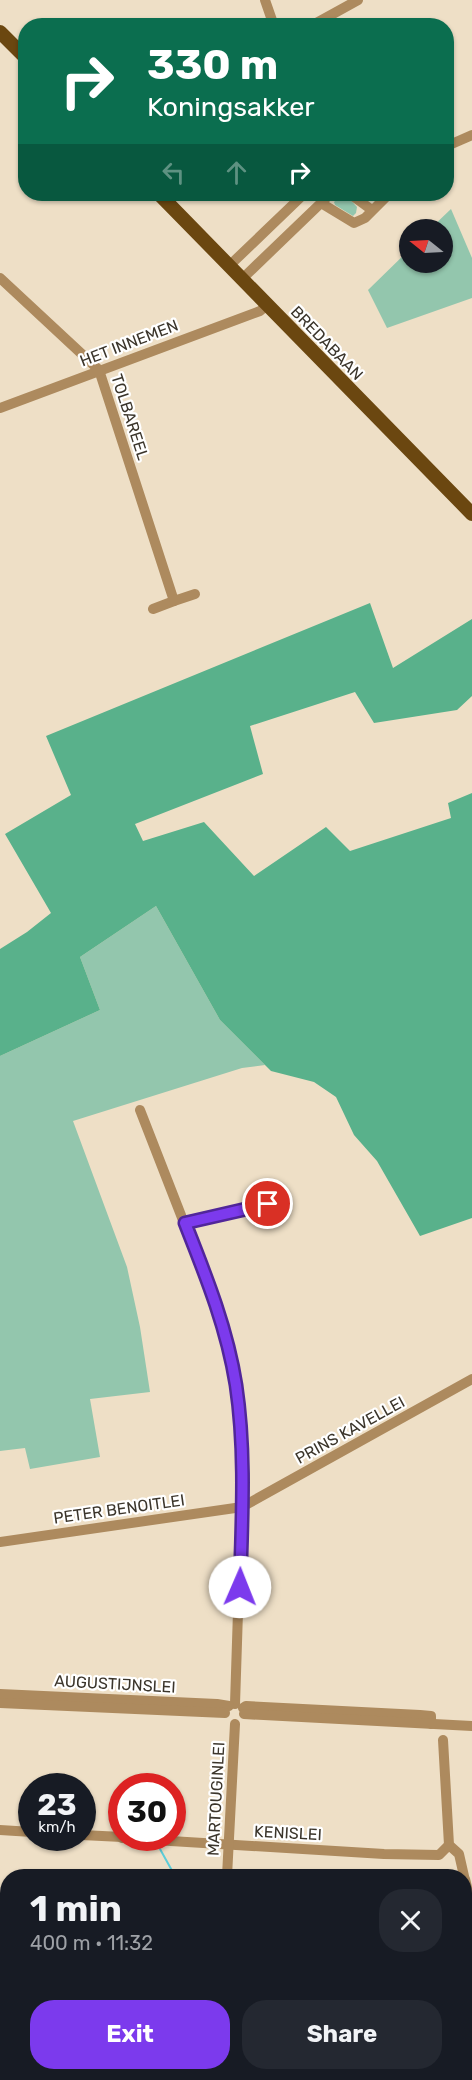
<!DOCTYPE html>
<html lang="en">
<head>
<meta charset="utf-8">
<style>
  body { margin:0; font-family:Rubik,sans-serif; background:#242831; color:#f1f3f6; height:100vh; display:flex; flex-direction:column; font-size:22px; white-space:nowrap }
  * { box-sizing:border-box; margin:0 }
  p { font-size:20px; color:#9ea1a6 }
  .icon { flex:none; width:33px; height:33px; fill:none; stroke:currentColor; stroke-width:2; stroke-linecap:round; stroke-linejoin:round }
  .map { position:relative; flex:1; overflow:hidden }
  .details { position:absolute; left:0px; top:1869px; width:472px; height:212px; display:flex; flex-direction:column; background:#171b24; border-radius:24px 24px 0 0; box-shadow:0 2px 4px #0004 }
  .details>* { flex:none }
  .guide { position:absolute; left:18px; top:18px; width:436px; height:183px; border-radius:24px; box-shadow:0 2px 4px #0004; background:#0b6e4f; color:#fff; overflow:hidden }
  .needle { width:39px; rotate:288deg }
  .tools { position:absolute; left:399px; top:219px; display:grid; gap:12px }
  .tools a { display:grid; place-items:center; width:54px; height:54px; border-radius:50%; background:#171b24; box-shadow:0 2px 4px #0004; font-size:30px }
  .speed { position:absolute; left:18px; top:1773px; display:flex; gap:12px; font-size:30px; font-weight:700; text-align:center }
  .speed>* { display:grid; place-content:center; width:78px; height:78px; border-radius:50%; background:#171b24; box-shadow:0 2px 4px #0004; line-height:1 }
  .speed small { font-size:15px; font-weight:400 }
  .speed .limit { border:9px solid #d22; background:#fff; color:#111 }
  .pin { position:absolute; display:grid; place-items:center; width:51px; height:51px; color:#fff; margin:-26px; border:3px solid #fff; border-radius:50%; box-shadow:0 2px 6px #0007 }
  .me { position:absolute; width:66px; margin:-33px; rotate:1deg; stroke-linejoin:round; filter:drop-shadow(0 0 4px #0008) }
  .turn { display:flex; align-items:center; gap:21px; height:126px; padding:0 30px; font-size:27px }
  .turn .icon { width:78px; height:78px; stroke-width:2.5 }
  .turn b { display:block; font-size:42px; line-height:51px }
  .lanes { display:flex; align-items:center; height:57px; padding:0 30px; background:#0003; justify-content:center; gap:30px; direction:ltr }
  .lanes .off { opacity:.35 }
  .round { display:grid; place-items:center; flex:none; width:63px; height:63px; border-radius:24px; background:#242831 }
  .summary { display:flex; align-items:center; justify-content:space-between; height:102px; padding:0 30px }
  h1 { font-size:36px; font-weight:700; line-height:45px }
  .primary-button { display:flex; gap:12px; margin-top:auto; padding:12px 30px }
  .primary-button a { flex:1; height:69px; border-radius:24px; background:#7c3aed; color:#fff; font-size:24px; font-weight:700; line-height:69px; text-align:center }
  .primary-button a+a { background:#242831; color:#f1f3f6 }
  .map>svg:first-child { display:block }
  .green { fill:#93c6ad }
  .forest { fill:#59b18b }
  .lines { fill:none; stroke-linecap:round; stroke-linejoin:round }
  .stream { stroke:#5ccdd9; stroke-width:2 }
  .minor { stroke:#ad8a5e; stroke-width:10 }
  .major { stroke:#6b4710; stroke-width:14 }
  .route-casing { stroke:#51269a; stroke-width:15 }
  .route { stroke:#7c3aed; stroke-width:10 }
  .labels { text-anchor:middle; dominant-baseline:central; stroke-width:4.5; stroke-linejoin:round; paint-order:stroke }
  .street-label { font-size:16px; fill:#3b352b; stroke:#fff }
</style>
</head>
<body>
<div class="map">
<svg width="472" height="2080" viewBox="0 0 472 2080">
  <rect width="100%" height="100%" fill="#eedfc6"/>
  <g class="green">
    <path d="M342,195L347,196L357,207L356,213L353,216L335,205L334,202Z"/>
    <path d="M451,209L472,258V298L387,328L368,290L409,250L410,262H442V230L430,229Z"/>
    <path d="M156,906L220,1020L265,1065L242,1068L73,1121L127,1267L140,1327L150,1392L90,1399L100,1457L30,1469L25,1448L0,1451V1056L100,1010L80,957Z"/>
    <path d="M104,2073V2077L165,2076V2073H167V2078L161,2080H101L95,2074Z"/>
  </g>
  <path class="forest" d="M370,603L393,668L472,619V696L457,710L374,723L355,692L250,726L263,774L135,824L143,841L204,822L254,876L326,827L350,851L451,818L448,803L472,793V1218L420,1236L377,1161L354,1135L336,1097L314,1082L271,1071L220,1020L156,906L80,957L100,1010L0,1056V949L27,932L51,913L5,834L71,795L46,736Z"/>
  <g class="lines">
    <g class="stream">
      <path d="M160,1849L175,1876"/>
      <path d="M259,2076L260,2080"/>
    </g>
    <g class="minor">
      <path d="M265,0L274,26"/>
      <path d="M311,26L358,0"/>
      <path d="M447,146L472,135"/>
      <path d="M350,194L372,210"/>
      <path d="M321,203L330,194"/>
      <path d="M229,266L304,194"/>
      <path d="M0,278L99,370L174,601L153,609"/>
      <path d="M242,279L321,203L354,223L365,218L389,194"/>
      <path d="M0,408L260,311L267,305"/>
      <path d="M174,601L195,594"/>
      <path d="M140,1110L216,1305L236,1384L243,1458L235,1704"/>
      <path d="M185,1223L268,1204"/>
      <path d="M0,1542L242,1507L472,1379"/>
      <path d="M0,1694L217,1704L229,1706"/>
      <path d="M0,1703L225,1713"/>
      <path d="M243,1708L246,1706L420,1715L431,1716V1724"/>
      <path d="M244,1714L472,1726"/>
      <path d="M443,1740L449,1845L459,1854L464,1876"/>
      <path d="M0,1830L32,1832"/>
      <path d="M82,1835L122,1837"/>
      <path d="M122,1838L384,1854L439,1855L449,1845"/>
      <path d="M227,1876L235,1724"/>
      <path d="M465,1879L472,1908"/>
      <path d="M465,1921H472"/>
      <path d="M0,1938L8,1932"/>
      <path d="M0,2013L8,2019"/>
      <path d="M465,2061H472"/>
      <path d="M72,2073L80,2080"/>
      <path d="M183,2073V2080"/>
      <path d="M23,2080L38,2073"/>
    </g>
    <g class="major">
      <path d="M0,32L26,58"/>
      <path d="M159,194L472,514"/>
    </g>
  </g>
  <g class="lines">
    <defs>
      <path id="route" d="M240,1587C242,1519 246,1452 236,1385C227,1328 206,1276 185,1223L268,1204"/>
    </defs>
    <use href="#route" class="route-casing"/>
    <use href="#route" class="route"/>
  </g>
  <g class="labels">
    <g class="street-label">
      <text transform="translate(129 343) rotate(-21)">HET INNEMEN</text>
      <text transform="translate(327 343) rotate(46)">BREDABAAN</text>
      <text transform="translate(130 417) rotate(72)">TOLBAREEL</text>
      <text transform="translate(350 1430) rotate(-29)">PRINS KAVELLEI</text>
      <text transform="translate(119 1509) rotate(-8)">PETER BENOITLEI</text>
      <text transform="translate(115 1684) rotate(3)">AUGUSTIJNSLEI</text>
      <text transform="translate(216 1799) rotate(-87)">MARTOUGINLEI</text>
      <text transform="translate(288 1833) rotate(3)">KENISLEI</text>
    </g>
  </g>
</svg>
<div class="tools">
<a><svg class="needle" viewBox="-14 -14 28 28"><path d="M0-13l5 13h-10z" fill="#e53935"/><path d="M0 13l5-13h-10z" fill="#9ea1a6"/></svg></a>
</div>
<div class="speed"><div>23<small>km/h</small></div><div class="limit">30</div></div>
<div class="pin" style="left:268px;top:1204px;background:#d93025"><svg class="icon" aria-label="arrive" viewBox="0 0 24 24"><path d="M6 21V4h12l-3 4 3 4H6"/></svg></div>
<svg class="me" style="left:240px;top:1587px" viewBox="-20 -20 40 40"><circle r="19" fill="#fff"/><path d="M0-13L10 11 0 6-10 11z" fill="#7c3aed"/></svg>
<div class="guide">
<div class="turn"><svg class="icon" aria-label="right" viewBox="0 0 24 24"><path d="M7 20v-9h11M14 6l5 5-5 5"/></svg><div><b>330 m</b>Koningsakker</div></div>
<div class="lanes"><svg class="icon off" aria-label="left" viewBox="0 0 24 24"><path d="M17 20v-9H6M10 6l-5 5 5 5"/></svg><svg class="icon off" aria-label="ahead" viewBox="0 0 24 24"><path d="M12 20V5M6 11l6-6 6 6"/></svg><svg class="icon" aria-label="right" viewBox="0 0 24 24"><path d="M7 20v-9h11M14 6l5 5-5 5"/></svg></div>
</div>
<section class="details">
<div class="summary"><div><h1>1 min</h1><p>400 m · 11:32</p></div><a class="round"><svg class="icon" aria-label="close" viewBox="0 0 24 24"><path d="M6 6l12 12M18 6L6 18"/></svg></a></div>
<div class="primary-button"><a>Exit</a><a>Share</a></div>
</section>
</div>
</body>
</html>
